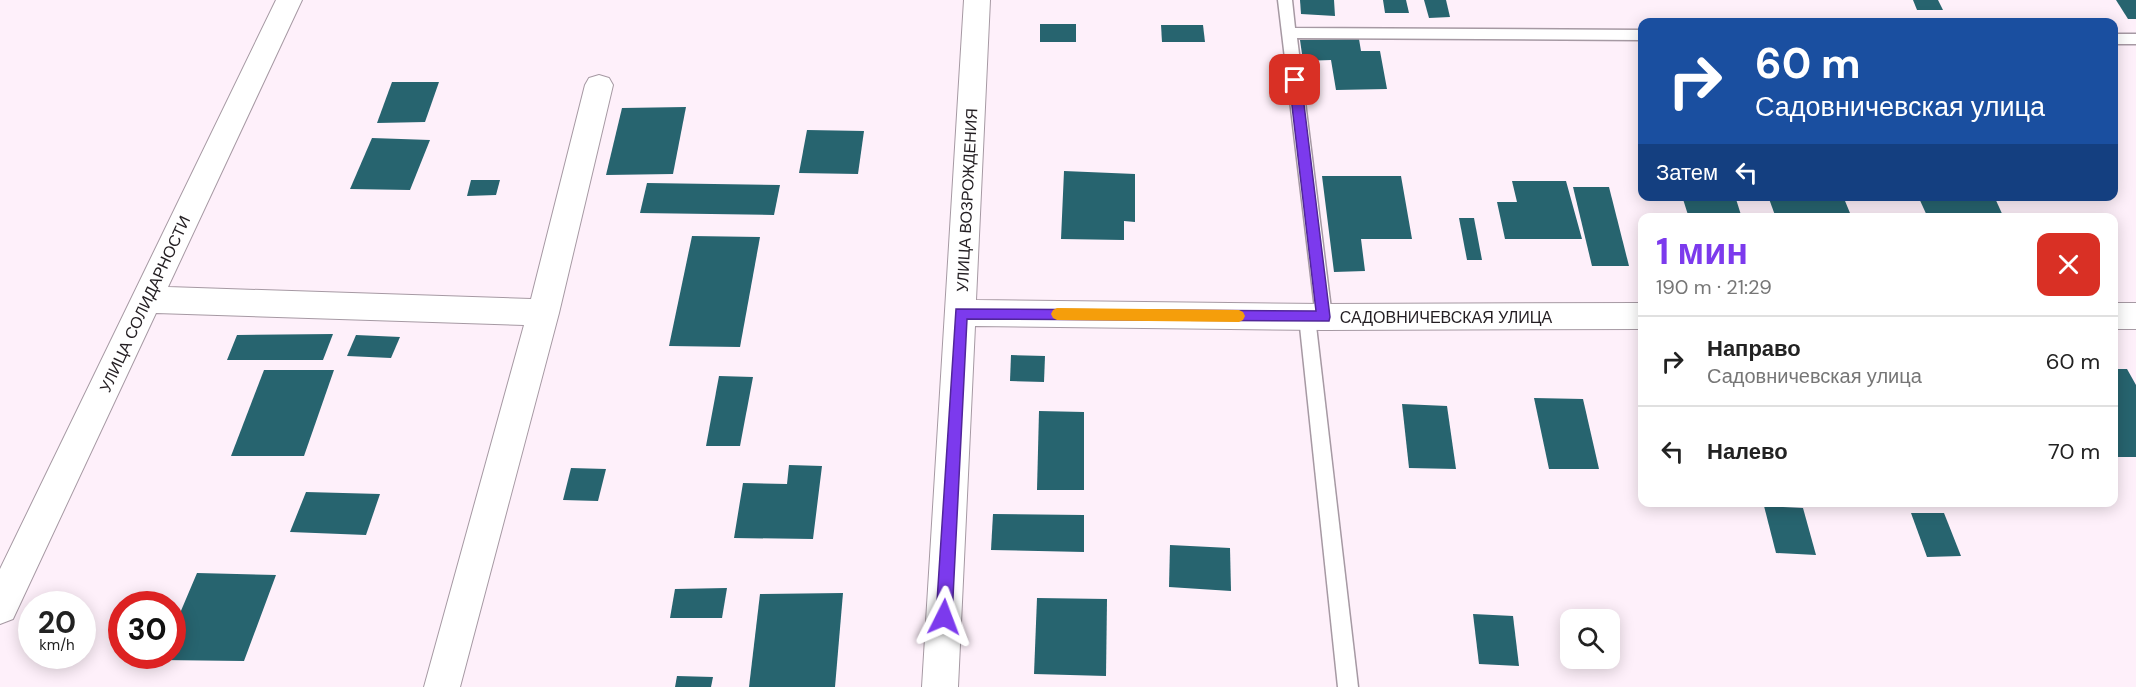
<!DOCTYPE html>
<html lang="ru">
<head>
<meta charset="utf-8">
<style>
  body { margin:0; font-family:"DM Sans",sans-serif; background:#f2f2f2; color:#222; height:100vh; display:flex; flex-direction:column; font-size:22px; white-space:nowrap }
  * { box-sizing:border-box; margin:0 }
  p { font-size:20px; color:#767676 }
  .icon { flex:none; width:33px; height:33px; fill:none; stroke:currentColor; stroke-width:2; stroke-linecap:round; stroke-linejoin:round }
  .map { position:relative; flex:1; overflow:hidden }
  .drawer { position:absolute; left:1638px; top:213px; width:480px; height:294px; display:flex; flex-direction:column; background:#fff; border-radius:12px; box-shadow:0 3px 15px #0003 }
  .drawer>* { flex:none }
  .guide { position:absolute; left:1638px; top:18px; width:480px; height:183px; border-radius:12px; box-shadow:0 3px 15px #0003; background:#1a4fa0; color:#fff; overflow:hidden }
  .buttons { position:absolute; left:1560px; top:609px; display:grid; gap:12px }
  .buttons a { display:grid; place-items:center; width:60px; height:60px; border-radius:12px; background:#fff; box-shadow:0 3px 15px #0003; font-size:30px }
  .speed { position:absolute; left:18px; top:591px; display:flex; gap:12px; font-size:30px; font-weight:700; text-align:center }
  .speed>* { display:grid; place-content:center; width:78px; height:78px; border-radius:50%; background:#fff; box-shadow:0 3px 15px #0003; line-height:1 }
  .speed small { font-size:15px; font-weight:400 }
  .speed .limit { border:9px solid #d22; background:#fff; color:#111 }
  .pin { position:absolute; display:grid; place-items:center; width:51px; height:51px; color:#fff; margin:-26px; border-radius:12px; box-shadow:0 3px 9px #0006 }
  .me { position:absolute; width:66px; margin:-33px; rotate:3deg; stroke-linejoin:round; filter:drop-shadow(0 0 4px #0008) }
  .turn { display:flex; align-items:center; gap:21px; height:126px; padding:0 18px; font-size:27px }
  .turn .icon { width:78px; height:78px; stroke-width:2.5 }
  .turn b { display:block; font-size:42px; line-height:51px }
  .then { display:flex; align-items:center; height:57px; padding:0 18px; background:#0003; gap:12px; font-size:22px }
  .round { display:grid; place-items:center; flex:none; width:63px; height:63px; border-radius:12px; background:#f2f2f2 }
  .summary { display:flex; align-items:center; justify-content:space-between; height:102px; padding:0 18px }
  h1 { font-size:36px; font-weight:700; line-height:45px; color:#7c3aed }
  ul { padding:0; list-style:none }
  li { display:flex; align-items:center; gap:18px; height:90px; padding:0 18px; border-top:2px solid #e0e0e0 }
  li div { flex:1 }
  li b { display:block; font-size:22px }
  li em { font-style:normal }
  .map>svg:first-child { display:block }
  .building { fill:#27646f }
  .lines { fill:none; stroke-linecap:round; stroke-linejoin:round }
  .service-casing { stroke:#a699a3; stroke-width:3 }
  .minor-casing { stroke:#a699a3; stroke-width:2 }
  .service { fill:#fff; fill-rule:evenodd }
  .minor { fill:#fff; fill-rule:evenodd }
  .route { fill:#7c3aed; stroke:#51269a; stroke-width:1.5 }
  .slow { fill:#f59e0b }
  .labels { text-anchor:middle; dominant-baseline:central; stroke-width:6; stroke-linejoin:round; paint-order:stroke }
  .street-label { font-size:16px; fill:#231e22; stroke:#fff }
</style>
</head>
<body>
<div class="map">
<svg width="2136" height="687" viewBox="0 0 2136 687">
  <rect width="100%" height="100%" fill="#fef0fa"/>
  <g class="building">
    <path d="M1300,0H1334L1335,16L1301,14Z"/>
    <path d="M1383,0H1406L1409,13H1385Z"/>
    <path d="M1424,0H1446L1450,17L1429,18Z"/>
    <path d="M1913,0H1938L1943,10H1917Z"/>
    <path d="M2116,0H2136V19H2128Z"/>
    <rect x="1040" y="24" width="36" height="18"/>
    <path d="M1161,25H1203L1205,42H1162Z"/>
    <path d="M1359,39L1361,51H1380L1387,89L1336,90L1331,60L1303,61L1300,40Z"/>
    <path d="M392,82H439L425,122L377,123Z"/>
    <path d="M686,107L673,174L606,175L622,108Z"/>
    <path d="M807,130L864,131L858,174L799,173Z"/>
    <path d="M372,138L430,140L410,190L350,189Z"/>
    <path d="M1064,171L1135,174V222L1124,221V240L1061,239Z"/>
    <path d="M1322,176H1401L1412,239H1361L1365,271L1334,272Z"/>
    <path d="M471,180H500L496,195L467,196Z"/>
    <path d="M1512,181H1566L1582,239H1505L1497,202H1517Z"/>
    <path d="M647,183L780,185L774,215L640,213Z"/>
    <path d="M1573,187H1609L1629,266H1592Z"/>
    <path d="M1682,196H1735L1742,218H1689Z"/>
    <path d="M1768,196H1843L1852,218H1776Z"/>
    <path d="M1918,196H1994L2004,218H1928Z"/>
    <path d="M1459,218H1474L1482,260H1467Z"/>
    <path d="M692,236L760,237L740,347L669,346Z"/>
    <path d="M333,334L323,360H227L237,335Z"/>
    <path d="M356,335L400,337L391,358L347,356Z"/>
    <path d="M1011,355L1045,356L1044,382L1010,381Z"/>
    <path d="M2114,369H2127L2136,385V457H2114Z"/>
    <path d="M264,370H334L304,456H231Z"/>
    <path d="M719,376L753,377L740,446H706Z"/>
    <path d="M1534,398L1583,399L1599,469H1549Z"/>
    <path d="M1402,404L1447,406L1456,469L1409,468Z"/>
    <path d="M1039,411L1084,412V490H1037Z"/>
    <path d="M789,465L822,466L813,539L734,538L743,483L787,484Z"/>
    <path d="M571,468L606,469L598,501L563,500Z"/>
    <path d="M306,492L380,494L366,535L290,532Z"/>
    <path d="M1764,506L1803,508L1816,555L1776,553Z"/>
    <path d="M1911,513H1944L1961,556L1927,557Z"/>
    <path d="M993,514L1084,515V552L991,550Z"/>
    <path d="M1170,545L1230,548L1231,591L1169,587Z"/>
    <path d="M197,573L276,575L244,661L161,660L163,656H172V632Z"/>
    <path d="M727,588L722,618H670L675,589Z"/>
    <path d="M843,593L835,687H749L760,594Z"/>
    <path d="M1037,598L1107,599L1106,676L1034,674Z"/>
    <path d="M1473,614L1513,616L1519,666L1479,664Z"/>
    <path d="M677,676L713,677L711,687H675Z"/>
  </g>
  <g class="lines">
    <defs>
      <g id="service">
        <path d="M1278,0H1292L1295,28L1642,30V40L1297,38L1332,317L1330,322L1324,324L1318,322L1316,317Z"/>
        <rect x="2114" y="34" width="22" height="10"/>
        <path d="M1307,310L1313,312L1315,317L1358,687H1338L1299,317L1301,312Z"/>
      </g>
      <g id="minor">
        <path d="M276,0H302L168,287L531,299L585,85L589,78L599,75L609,78L613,85L559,313L460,687H424L524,325L156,313L13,619L0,624V569Z"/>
        <path d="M964,0H990L976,300L1324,304L1642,303V329L1324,330L975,326L958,687H922Z"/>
        <rect x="2114" y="303" width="22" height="26"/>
      </g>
    </defs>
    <use href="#service" class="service-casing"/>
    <use href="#minor" class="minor-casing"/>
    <use href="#service" class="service"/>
    <use href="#minor" class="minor"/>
  </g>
  <path class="route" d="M1295,75L1301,80L1330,317L1329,321L967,319L952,617L950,622L944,624L939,622L936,617L956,309L1316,311L1289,80Z"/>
  <path class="slow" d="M1057,308L1239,310L1243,312L1245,316L1243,320L1239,322L1057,320L1053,318L1051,314L1053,310Z"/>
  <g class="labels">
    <g class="street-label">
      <text transform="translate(967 200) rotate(-87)">УЛИЦА ВОЗРОЖДЕНИЯ</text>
      <text transform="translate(145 304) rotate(-65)">УЛИЦА СОЛИДАРНОСТИ</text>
      <text x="1446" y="317">САДОВНИЧЕВСКАЯ УЛИЦА</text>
    </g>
  </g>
</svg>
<div class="buttons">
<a><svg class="icon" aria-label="search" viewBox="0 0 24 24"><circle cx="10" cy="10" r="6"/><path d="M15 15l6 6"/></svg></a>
</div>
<div class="speed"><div>20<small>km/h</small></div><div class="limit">30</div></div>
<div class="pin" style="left:1295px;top:80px;background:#d93025"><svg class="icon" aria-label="arrive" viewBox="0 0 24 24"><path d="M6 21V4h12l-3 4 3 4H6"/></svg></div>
<svg class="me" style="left:944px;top:617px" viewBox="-20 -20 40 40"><path d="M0-17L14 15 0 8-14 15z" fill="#7c3aed" stroke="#fff" stroke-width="4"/></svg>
<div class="guide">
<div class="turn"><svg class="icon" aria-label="right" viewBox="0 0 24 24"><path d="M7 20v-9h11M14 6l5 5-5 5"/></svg><div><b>60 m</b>Садовничевская улица</div></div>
<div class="then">Затем<svg class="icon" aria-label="left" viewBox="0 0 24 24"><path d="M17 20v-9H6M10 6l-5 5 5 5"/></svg></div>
</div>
<section class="drawer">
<div class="summary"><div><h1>1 мин</h1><p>190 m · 21:29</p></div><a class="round" style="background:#d93025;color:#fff"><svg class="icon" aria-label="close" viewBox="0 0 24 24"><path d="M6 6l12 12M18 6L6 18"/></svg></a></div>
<ul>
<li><svg class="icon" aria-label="right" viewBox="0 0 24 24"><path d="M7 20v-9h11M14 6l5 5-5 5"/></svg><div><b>Направо</b><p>Садовничевская улица</p></div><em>60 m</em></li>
<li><svg class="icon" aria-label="left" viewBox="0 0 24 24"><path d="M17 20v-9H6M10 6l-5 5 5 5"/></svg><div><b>Налево</b></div><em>70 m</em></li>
</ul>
</section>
</div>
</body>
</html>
